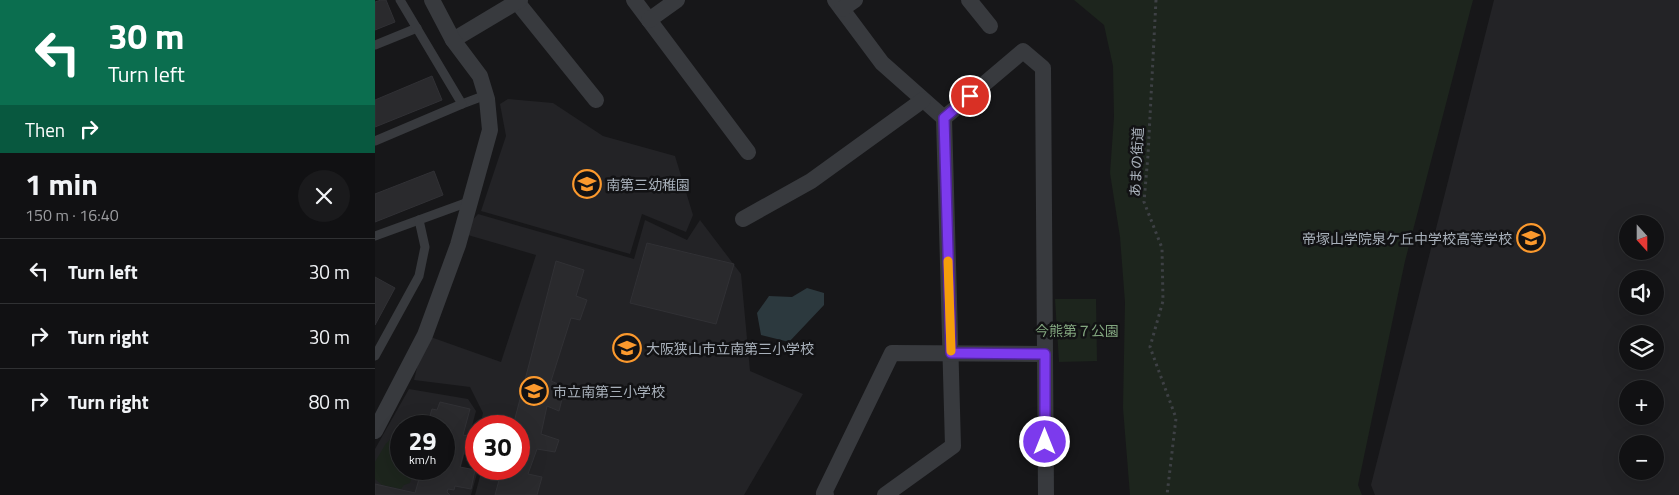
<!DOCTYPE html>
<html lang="en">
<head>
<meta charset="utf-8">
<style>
  body { margin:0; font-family:"Titillium Web","Noto Sans JP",sans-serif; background:#1a1a1c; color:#f1f3f6; height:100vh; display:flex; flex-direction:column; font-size:19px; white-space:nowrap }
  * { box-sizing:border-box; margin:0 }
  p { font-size:16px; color:#9c9da0 }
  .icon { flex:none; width:28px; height:28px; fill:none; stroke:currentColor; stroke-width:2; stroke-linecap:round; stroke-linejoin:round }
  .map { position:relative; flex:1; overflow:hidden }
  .drawer { display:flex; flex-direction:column; background:#111113; width:375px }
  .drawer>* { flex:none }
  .top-card { background:#0b6e4f; color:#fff; overflow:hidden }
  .needle { width:32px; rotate:159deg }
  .buttons { position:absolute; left:1244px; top:215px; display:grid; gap:10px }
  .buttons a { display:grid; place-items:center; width:45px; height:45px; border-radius:50%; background:#111113; box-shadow:0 5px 20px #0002,0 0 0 1px #303133; font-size:25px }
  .speed { position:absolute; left:15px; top:415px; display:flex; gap:10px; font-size:25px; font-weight:700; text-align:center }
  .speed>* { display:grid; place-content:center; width:65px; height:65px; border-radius:50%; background:#111113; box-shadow:0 5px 20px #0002,0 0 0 1px #303133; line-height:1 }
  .speed small { font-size:12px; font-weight:400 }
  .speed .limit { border:8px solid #d22; background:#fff; color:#111 }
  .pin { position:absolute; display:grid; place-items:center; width:42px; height:42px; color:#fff; margin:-21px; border:2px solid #fff; border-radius:50%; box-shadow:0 1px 5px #0007 }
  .me { position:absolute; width:55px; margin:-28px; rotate:0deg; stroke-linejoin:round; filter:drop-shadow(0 0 4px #0008) }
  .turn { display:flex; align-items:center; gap:18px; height:105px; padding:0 25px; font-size:22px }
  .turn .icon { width:65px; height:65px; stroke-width:2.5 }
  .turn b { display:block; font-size:35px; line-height:42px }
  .then { display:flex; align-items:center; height:48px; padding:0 25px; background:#0003; gap:10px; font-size:19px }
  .round { display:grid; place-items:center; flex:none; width:52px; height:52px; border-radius:26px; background:#1a1a1c }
  .headline { display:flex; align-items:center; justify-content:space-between; height:85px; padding:0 25px }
  h1 { font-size:30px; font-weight:700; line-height:38px }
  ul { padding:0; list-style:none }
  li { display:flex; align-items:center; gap:15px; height:65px; padding:0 25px; border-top:1px solid #303133 }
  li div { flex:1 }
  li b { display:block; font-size:19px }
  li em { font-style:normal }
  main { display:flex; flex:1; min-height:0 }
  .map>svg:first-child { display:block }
  .built { fill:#232326; fill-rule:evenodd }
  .green { fill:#1d251d }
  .water { fill:#2c393e }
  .building { fill:#2a2a2d; stroke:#313135 }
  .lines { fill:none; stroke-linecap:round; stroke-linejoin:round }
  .path { stroke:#3e4145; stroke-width:3; stroke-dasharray:2.5 4; stroke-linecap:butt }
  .lane { stroke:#383a3e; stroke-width:9 }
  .street { stroke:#383a3e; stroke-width:16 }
  .route-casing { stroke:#51269a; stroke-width:12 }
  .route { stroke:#7c3aed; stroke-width:9 }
  .slow { stroke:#f59e0b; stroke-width:9 }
  .labels { text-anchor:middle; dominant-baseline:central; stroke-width:5; stroke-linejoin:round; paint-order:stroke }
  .street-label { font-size:14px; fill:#a8b0ba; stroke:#121214 }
  .poi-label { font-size:14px; fill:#a8b0ba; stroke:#121214; text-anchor:start }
  .park-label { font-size:14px; fill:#82a67f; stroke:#121214 }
</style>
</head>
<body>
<main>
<section class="drawer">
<div class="top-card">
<div class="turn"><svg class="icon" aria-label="left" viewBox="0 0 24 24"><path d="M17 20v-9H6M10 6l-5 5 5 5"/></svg><div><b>30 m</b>Turn left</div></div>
<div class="then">Then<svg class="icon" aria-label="right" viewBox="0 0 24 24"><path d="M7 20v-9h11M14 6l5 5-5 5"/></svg></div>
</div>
<div class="headline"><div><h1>1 min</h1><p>150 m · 16:40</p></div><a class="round"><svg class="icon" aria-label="close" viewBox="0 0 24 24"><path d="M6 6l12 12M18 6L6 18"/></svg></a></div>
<ul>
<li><svg class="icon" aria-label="left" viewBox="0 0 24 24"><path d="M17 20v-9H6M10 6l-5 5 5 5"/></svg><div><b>Turn left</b></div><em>30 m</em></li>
<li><svg class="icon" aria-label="right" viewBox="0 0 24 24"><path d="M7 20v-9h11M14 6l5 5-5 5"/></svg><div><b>Turn right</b></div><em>30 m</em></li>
<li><svg class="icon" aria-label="right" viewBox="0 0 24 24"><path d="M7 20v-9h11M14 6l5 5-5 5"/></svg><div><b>Turn right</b></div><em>80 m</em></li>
</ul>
</section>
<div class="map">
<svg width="1304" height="495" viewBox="0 0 1304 495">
  <rect width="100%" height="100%" fill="#171719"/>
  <g class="built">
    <path d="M1119,0H1304V495H1000L996,485ZM1252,224H1280V251H1252ZM1252,279H1280V306H1252ZM1252,334H1280V361H1252ZM1252,389H1280V416H1252ZM1252,444H1280V471H1252Z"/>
    <path d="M133,99L178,103L228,136L300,156L318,215L311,232L267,214L255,254L106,211L131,136L125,104Z"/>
    <path d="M103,214L259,259L270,220L312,240L325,220L366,274L375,371L428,394L369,495H100L107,469H144V426H105L108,413L95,387L39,380L50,335L126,362L161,255L86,233Z"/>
    <path d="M34,389L93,399L101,411L86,467L103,470L96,495H0V449ZM26,426H69V469H26Z"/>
  </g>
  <g class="green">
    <path d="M699,0H1098L1030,261L983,485L987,495H755L748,408L750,302L745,237L735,173L739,117L738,66L729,25Z"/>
    <path d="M680,299H721L722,361L684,362Z"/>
    <path d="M26,427V469H39L35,483L29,485L26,489L7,485L0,479V462L10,445Z"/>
  </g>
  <path class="water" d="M432,288L449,293V305L414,342L386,335L382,313L394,296L417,297Z"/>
  <g class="building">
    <path d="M6,0H11L20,22L0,30V2Z"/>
    <path d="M57,76L67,100L0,127V100Z"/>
    <path d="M59,171L68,195L0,222V194Z"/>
    <path d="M272,243L359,264L341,324L255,303Z"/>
    <path d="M181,261L209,270L201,296L212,300L205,320L196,318L176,381L190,387L184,411L172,406L166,434L184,440L180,452L162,449L153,474L167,477L162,495H120L127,469H144V426H138Z"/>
    <path d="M0,277L20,288L0,325Z"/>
    <path d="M65,402L95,409L88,435L93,436L85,467L100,470L96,489L80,486L79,490L73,489L72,492L75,495H0V484L40,493L47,469H69V426H52L57,409L62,410Z"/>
  </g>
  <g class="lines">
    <path class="path" d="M781,0L773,155L769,202L787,248L788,301L775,347L801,418L792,495"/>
    <g class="lane">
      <path d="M0,45L42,28"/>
      <path d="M87,104L111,95"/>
      <path d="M0,141L87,104L25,0"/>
      <path d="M0,236L96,201"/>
      <path d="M0,356L44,276L50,247L44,220"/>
    </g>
    <g class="street">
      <path d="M259,0L373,152"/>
      <path d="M460,0L507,63L569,118L578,446L510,495"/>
      <path d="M594,0L615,26"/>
      <path d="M142,2L221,100"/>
      <path d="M467,9L480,0"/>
      <path d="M274,20L302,0"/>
      <path d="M78,40L145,0"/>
      <path d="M569,118L648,51L668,68L671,495"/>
      <path d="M368,219L436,181L548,100"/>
      <path d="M0,431L50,335L83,245L115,130L112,99L105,76L78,40L57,0"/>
      <path d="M451,495L449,493L517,353L670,354"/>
    </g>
  </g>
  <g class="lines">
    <defs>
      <path id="route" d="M595,96L569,118L576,353L670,354V442"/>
    </defs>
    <use href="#route" class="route-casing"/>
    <use href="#route" class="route"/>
    <path class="slow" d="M573,261L576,351"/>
  </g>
  <defs>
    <symbol id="school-ring" viewBox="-11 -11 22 22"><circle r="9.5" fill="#121214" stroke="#fb992d" stroke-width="1.5"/><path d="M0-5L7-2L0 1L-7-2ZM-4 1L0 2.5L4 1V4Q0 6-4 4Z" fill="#fb992d"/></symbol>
  </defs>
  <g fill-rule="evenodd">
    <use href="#school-ring" x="196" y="168" width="32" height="32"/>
    <use href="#school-ring" x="1140" y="222" width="32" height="32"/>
    <use href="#school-ring" x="236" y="332" width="32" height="32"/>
    <use href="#school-ring" x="143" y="375" width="32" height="32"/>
  </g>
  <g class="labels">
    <g class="street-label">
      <text transform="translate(761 162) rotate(-87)">あまの街道</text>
    </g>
    <g class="poi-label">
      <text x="231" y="184">南第三幼稚園</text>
      <text x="1137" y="238" text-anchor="end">帝塚山学院泉ケ丘中学校高等学校</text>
      <text x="271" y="348">大阪狭山市立南第三小学校</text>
      <text x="178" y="391">市立南第三小学校</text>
    </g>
    <g class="park-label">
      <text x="702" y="330">今熊第７公園</text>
    </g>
  </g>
</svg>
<div class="buttons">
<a><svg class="needle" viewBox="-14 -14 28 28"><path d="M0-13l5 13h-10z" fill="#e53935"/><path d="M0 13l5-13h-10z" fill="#9c9da0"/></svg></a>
<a><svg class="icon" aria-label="sound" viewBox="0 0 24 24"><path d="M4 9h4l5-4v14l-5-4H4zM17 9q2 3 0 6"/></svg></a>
<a><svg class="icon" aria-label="layers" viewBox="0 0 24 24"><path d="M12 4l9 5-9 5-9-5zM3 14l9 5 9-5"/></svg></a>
<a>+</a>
<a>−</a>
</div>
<div class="speed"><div>29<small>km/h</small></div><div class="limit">30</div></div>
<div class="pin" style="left:595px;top:96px;background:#d93025"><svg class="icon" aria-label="arrive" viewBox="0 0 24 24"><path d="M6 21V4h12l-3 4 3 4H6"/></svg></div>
<svg class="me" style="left:670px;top:442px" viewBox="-20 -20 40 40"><circle r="17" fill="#7c3aed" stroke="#fff" stroke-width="3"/><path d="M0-11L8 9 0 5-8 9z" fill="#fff"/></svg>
</div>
</main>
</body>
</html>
